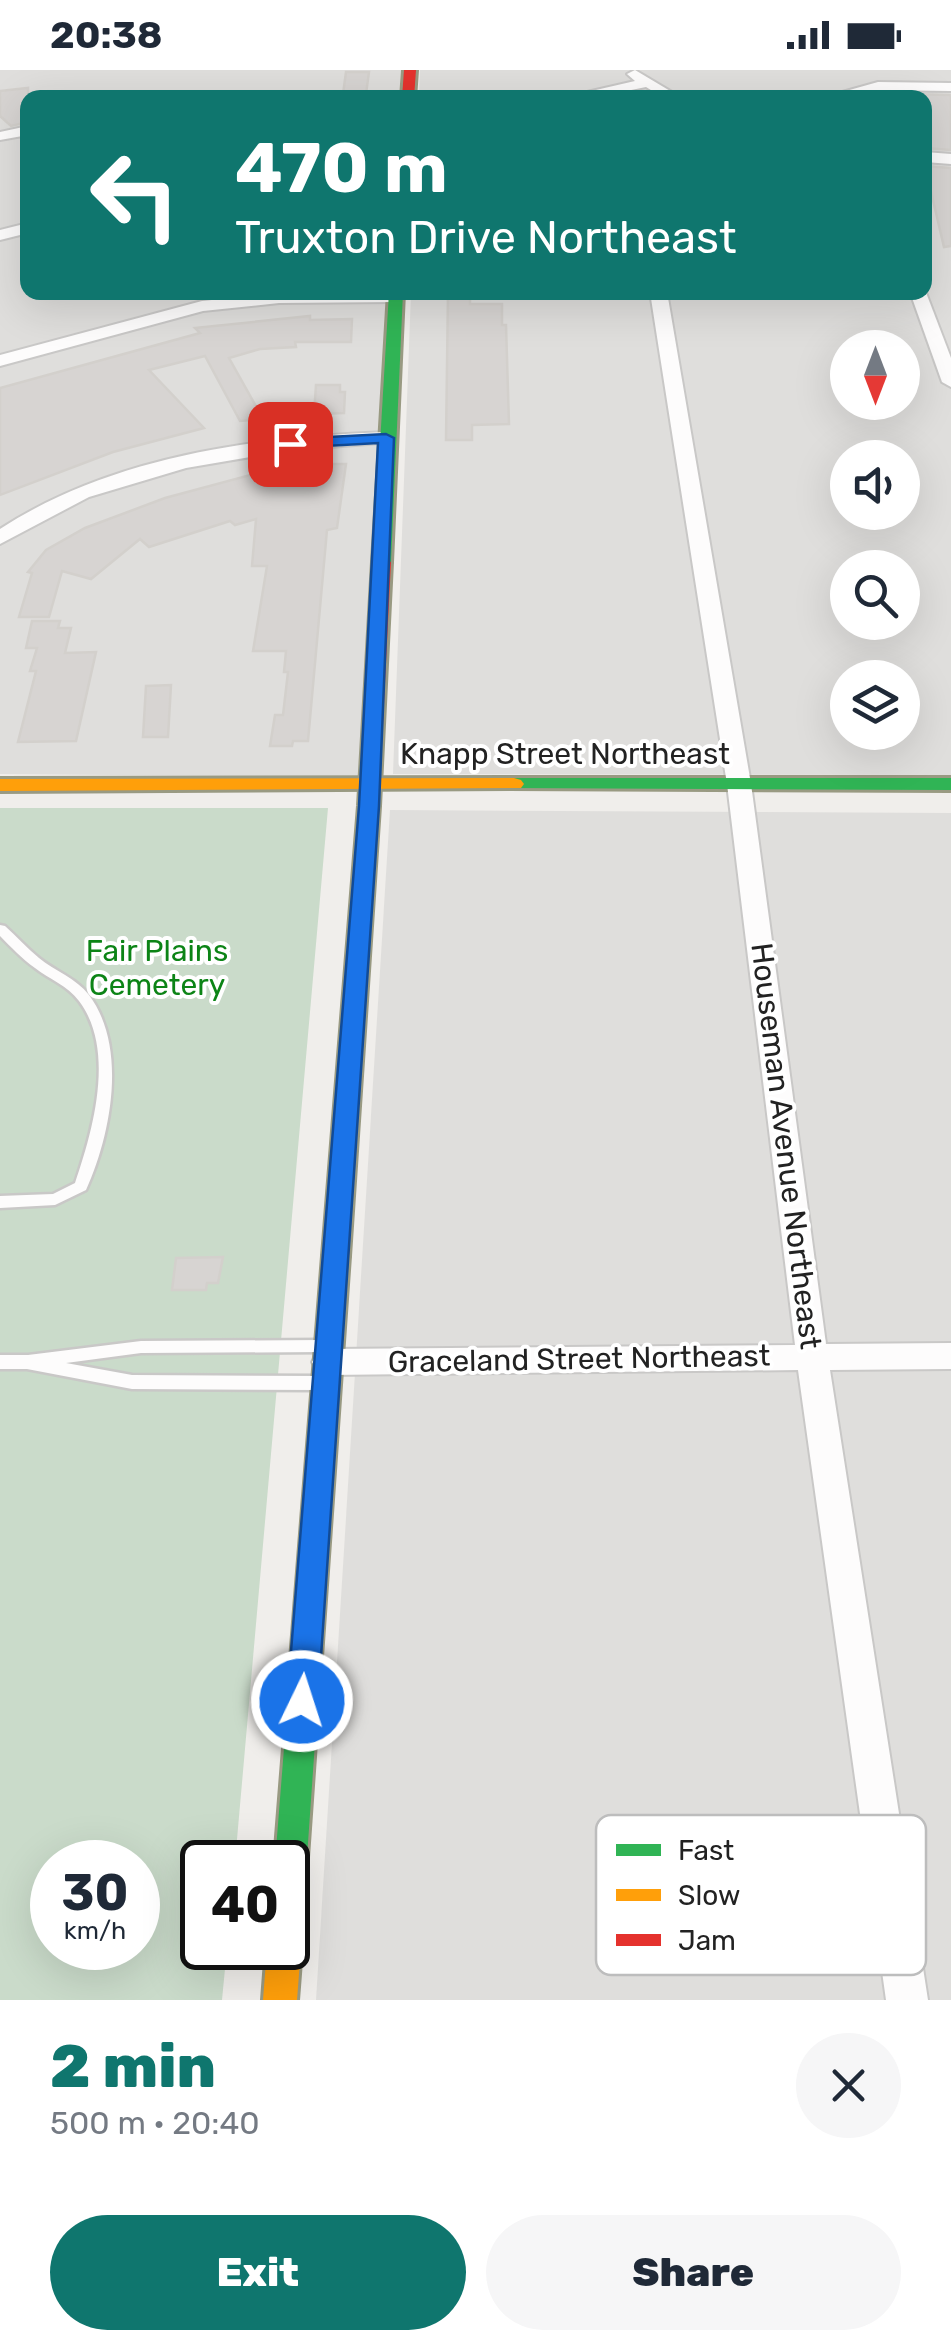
<!DOCTYPE html>
<html lang="en">
<head>
<meta charset="utf-8">
<style>
  body { margin:0; font-family:Rubik,sans-serif; background:#f6f6f7; color:#1f2937; height:100vh; display:flex; flex-direction:column; font-size:38px; white-space:nowrap }
  * { box-sizing:border-box; margin:0 }
  p { font-size:32px; color:#747a83 }
  .icon { flex:none; width:55px; height:55px; fill:none; stroke:currentColor; stroke-width:2; stroke-linecap:round; stroke-linejoin:round }
  .map { position:relative; height:1930px; overflow:hidden }
  .drawer { display:flex; flex-direction:column; background:#fff; flex:1 }
  .drawer>* { flex:none }
  .hud { position:absolute; left:20px; top:20px; width:912px; height:210px; border-radius:20px; box-shadow:0 10px 40px #0002; background:#0f766e; color:#fff; overflow:hidden }
  .needle { width:65px; rotate:180deg }
  .controls { position:absolute; left:830px; top:260px; display:grid; gap:20px }
  .controls a { display:grid; place-items:center; width:90px; height:90px; border-radius:50%; background:#fff; box-shadow:0 10px 40px #0002; font-size:50px }
  .speed { position:absolute; left:30px; top:1770px; display:flex; gap:20px; font-size:50px; font-weight:700; text-align:center }
  .speed>* { display:grid; place-content:center; width:130px; height:130px; border-radius:50%; background:#fff; box-shadow:0 10px 40px #0002; line-height:1 }
  .speed small { font-size:25px; font-weight:400 }
  .speed .limit { border:5px solid #111; border-radius:15px; background:#fff; color:#111 }
  .pin { position:absolute; display:grid; place-items:center; width:85px; height:85px; color:#fff; margin:-42px; border-radius:20px; box-shadow:0 5px 15px #0006 }
  .me { position:absolute; width:110px; margin:-55px; rotate:4deg; stroke-linejoin:round; filter:drop-shadow(0 0 8px #0008) }
  .turn { display:flex; align-items:center; gap:35px; height:210px; padding:0 50px; font-size:45px }
  .turn .icon { width:130px; height:130px; stroke-width:2.5 }
  .turn b { display:block; font-size:70px; line-height:85px }
  .round { display:grid; place-items:center; flex:none; width:105px; height:105px; border-radius:52px; background:#f6f6f7 }
  .headline { display:flex; align-items:center; justify-content:space-between; height:170px; padding:0 50px }
  h1 { font-size:60px; font-weight:800; line-height:75px; color:#0f766e }
  .action { display:flex; gap:20px; margin-top:auto; padding:20px 50px }
  .action a { flex:1; height:115px; border-radius:60px; background:#0f766e; color:#fff; font-size:40px; font-weight:800; line-height:115px; text-align:center }
  .action a+a { background:#f6f6f7; color:#1f2937 }
  .status { display:flex; justify-content:space-between; align-items:center; height:70px; padding:0 50px; background:#fff; direction:ltr }
  .status svg { height:28px; fill:currentColor }
  .map>svg:first-child { display:block }
  .residential { fill:#dfdedc; fill-rule:evenodd }
  .cemetery { fill:#cadbca; fill-rule:evenodd }
  .building { fill:#d7d4d2; stroke:#d3d0cc; stroke-width:2.5 }
  .lines { fill:none; stroke-linecap:round; stroke-linejoin:round }
  .lane-casing { stroke:#c9c8c7; stroke-width:5 }
  .street-casing { stroke:#c9c8c7; stroke-width:4 }
  .fast-casing { stroke:#999a82; stroke-width:6 }
  .slow-casing { stroke:#999a82; stroke-width:6 }
  .jam-casing { stroke:#999a82; stroke-width:6 }
  .lane { fill:#fdfcfc; fill-rule:evenodd }
  .street { fill:#fdfcfc; fill-rule:evenodd }
  .fast { fill:#30b455; fill-rule:evenodd }
  .slow { fill:#ff9f0a; fill-rule:evenodd }
  .jam { fill:#e5322d; fill-rule:evenodd }
  .route { fill:#1a73e8; stroke:#114b97; stroke-width:2.5 }
  .labels { text-anchor:middle; dominant-baseline:central; stroke-width:8; stroke-linejoin:round; paint-order:stroke }
  .street-label { font-size:30px; fill:#222; stroke:#fff }
  .park-label { font-size:30px; fill:#0c8416; stroke:#fff }
  .key { fill:#fff; stroke:#bdbdbd; stroke-width:2.5 }
  .key-label { font-size:28px; fill:#222 }
</style>
</head>
<body>
<div class="status"><b>20:38</b><svg viewBox="0 0 49 12"><path d="M0 12V9h3v3zM5 12V6h3v6zM10 12V3h3v9zM15 12V0h3v12zM26 1h20v11H26zM47 4h2v5h-2z"/></svg></div>
<div class="map">
<svg width="951" height="1930" viewBox="0 0 951 1930">
  <rect width="100%" height="100%" fill="#f0eeeb"/>
  <g class="residential">
    <path d="M0,0H401L399,27L28,28V222L388,223L358,707L0,704Z"/>
    <path d="M420,0H951V705L393,704L411,223L925,222V28L419,27ZM848,278H902V332H848ZM848,388H902V442H848ZM848,498H902V552H848ZM848,608H902V662H848Z"/>
    <path d="M390,740L951,743V1930H316Z"/>
  </g>
  <path class="cemetery" d="M0,738H328L235,1792H202V1878H227L222,1930H0ZM52,1792H138V1878H52Z"/>
  <g class="building">
    <path d="M346,2H369L366,24H343Z"/>
    <path d="M28,18V52L11,56L0,46V21Z"/>
    <path d="M906,24L951,25V80L925,78V28H905Z"/>
    <path d="M925,96L951,98V176L944,177Z"/>
    <path d="M448,222H470V234H502V255H506L509,354L472,355V370H446Z"/>
    <path d="M310,246V250L352,249L351,272H295L296,277L260,279L229,288L263,349L240,351L205,286L149,300L204,358L113,382L0,425V318L200,263L195,258Z"/>
    <path d="M316,315H340V322H345L344,343L314,344Z"/>
    <path d="M314,394H346L337,458L327,460L308,671H293L292,676H270L275,645H283L288,602H284L286,581H253L267,496H252L256,449L235,455L230,451L149,477L140,469L91,509L62,501L49,547H19L32,503L28,502L46,480L85,458L165,428L258,403Z"/>
    <path d="M32,551H60L58,558H71L65,583L96,582L76,671L18,672L36,601H30L37,578H26Z"/>
    <path d="M171,615L168,667H143L146,616Z"/>
    <path d="M223,1187L218,1213H207L206,1220H172L176,1188Z"/>
  </g>
  <g class="lines">
    <defs>
      <g id="lane">
        <path d="M0,855L5,856C16,866 27,878 39,888C55,901 76,908 89,925C128,977 111,1065 86,1120L55,1135L0,1138V1126L53,1124L75,1113C93,1060 116,980 79,931C68,916 49,909 35,898C22,889 11,877 0,866Z"/>
        <path d="M323,1270L329,1271L331,1276L329,1281L323,1282L141,1283L66,1293L132,1305L320,1306L326,1308L328,1313L326,1318L320,1320L132,1319L27,1299H0V1285H28L141,1271Z"/>
      </g>
      <g id="street">
        <path d="M635,0L682,28H664L646,17L592,28H561L635,11L627,4Z"/>
        <path d="M878,12L951,13V21L878,20L848,28H821Z"/>
        <path d="M28,56V65L0,70V62Z"/>
        <path d="M925,82L951,84V94L925,92Z"/>
        <path d="M28,153V163L0,170V160Z"/>
        <path d="M925,220L951,288V317L942,312L910,222Z"/>
        <path d="M397,222L404,227L395,232L279,233L203,241L0,296V285L202,231L279,223Z"/>
        <path d="M650,222H667L751,714L826,1274L951,1273V1299L830,1300L928,1930H886L798,1300L328,1305L317,1301L312,1292L317,1283L328,1279L795,1275L727,714Z"/>
        <path d="M386,362L396,368L393,372L292,380L186,398L89,427L0,474V459C112,386 255,367 386,362Z"/>
      </g>
      <g id="fast">
        <path d="M389,222H403L391,492L382,497L373,492Z"/>
        <path d="M514,708H951V720L507,718L504,714L507,710Z"/>
        <path d="M336,1176L345,1179L349,1186L304,1830L299,1841L288,1846V1792H275L323,1186L327,1179Z"/>
      </g>
      <g id="slow">
        <path d="M514,708L521,710L524,714L521,718L0,721V709Z"/>
        <path d="M288,1863L296,1866L301,1878L297,1930H263L267,1878H288Z"/>
      </g>
      <g id="jam">
        <path d="M404,0H416L414,28H402Z"/>
        <path d="M382,487L391,492L379,736L349,1186L345,1193L336,1196L327,1193L323,1186L359,736L373,492Z"/>
      </g>
    </defs>
    <use href="#lane" class="lane-casing"/>
    <use href="#street" class="street-casing"/>
    <use href="#fast" class="fast-casing"/>
    <use href="#slow" class="slow-casing"/>
    <use href="#jam" class="jam-casing"/>
    <use href="#lane" class="lane"/>
    <use href="#street" class="street"/>
    <use href="#fast" class="fast"/>
    <use href="#slow" class="slow"/>
    <use href="#jam" class="jam"/>
  </g>
  <path class="route" d="M386,364L394,368L379,736L318,1631L313,1641L302,1645L291,1641L287,1631L359,736L378,373L290,378L282,374L290,369Z"/>
  <g class="labels">
    <g class="street-label">
      <text x="565" y="684">Knapp Street Northeast</text>
      <text transform="translate(786 1076) rotate(83)">Houseman Avenue Northeast</text>
      <text transform="translate(579 1289) rotate(-1)">Graceland Street Northeast</text>
    </g>
    <g class="park-label">
      <text x="157" y="881">Fair Plains<tspan x="157" dy="34">Cemetery</tspan></text>
    </g>
  </g>
  <rect x="596" y="1745" width="330" height="160" rx="15" class="key"/>
  <rect x="616" y="1774" width="45" height="12" fill="#30b455"/>
  <rect x="616" y="1819" width="45" height="12" fill="#ff9f0a"/>
  <rect x="616" y="1864" width="45" height="12" fill="#e5322d"/>
  <g class="key-label">
    <text x="678" y="1790">Fast</text>
    <text x="678" y="1835">Slow</text>
    <text x="678" y="1880">Jam</text>
  </g>
</svg>
<div class="controls">
<a><svg class="needle" viewBox="-14 -14 28 28"><path d="M0-13l5 13h-10z" fill="#e53935"/><path d="M0 13l5-13h-10z" fill="#747a83"/></svg></a>
<a><svg class="icon" aria-label="sound" viewBox="0 0 24 24"><path d="M4 9h4l5-4v14l-5-4H4zM17 9q2 3 0 6"/></svg></a>
<a><svg class="icon" aria-label="search" viewBox="0 0 24 24"><circle cx="10" cy="10" r="6"/><path d="M15 15l6 6"/></svg></a>
<a><svg class="icon" aria-label="layers" viewBox="0 0 24 24"><path d="M12 4l9 5-9 5-9-5zM3 14l9 5 9-5"/></svg></a>
</div>
<div class="speed"><div>30<small>km/h</small></div><div class="limit">40</div></div>
<div class="pin" style="left:290px;top:374px;background:#d93025"><svg class="icon" aria-label="arrive" viewBox="0 0 24 24"><path d="M6 21V4h12l-3 4 3 4H6"/></svg></div>
<svg class="me" style="left:302px;top:1631px" viewBox="-20 -20 40 40"><circle r="17" fill="#1a73e8" stroke="#fff" stroke-width="3"/><path d="M0-11L8 9 0 5-8 9z" fill="#fff"/></svg>
<div class="hud">
<div class="turn"><svg class="icon" aria-label="left" viewBox="0 0 24 24"><path d="M17 20v-9H6M10 6l-5 5 5 5"/></svg><div><b>470 m</b>Truxton Drive Northeast</div></div>
</div>
</div>
<section class="drawer">
<div class="headline"><div><h1>2 min</h1><p>500 m · 20:40</p></div><a class="round"><svg class="icon" aria-label="close" viewBox="0 0 24 24"><path d="M6 6l12 12M18 6L6 18"/></svg></a></div>
<div class="action"><a>Exit</a><a>Share</a></div>
</section>
</body>
</html>
